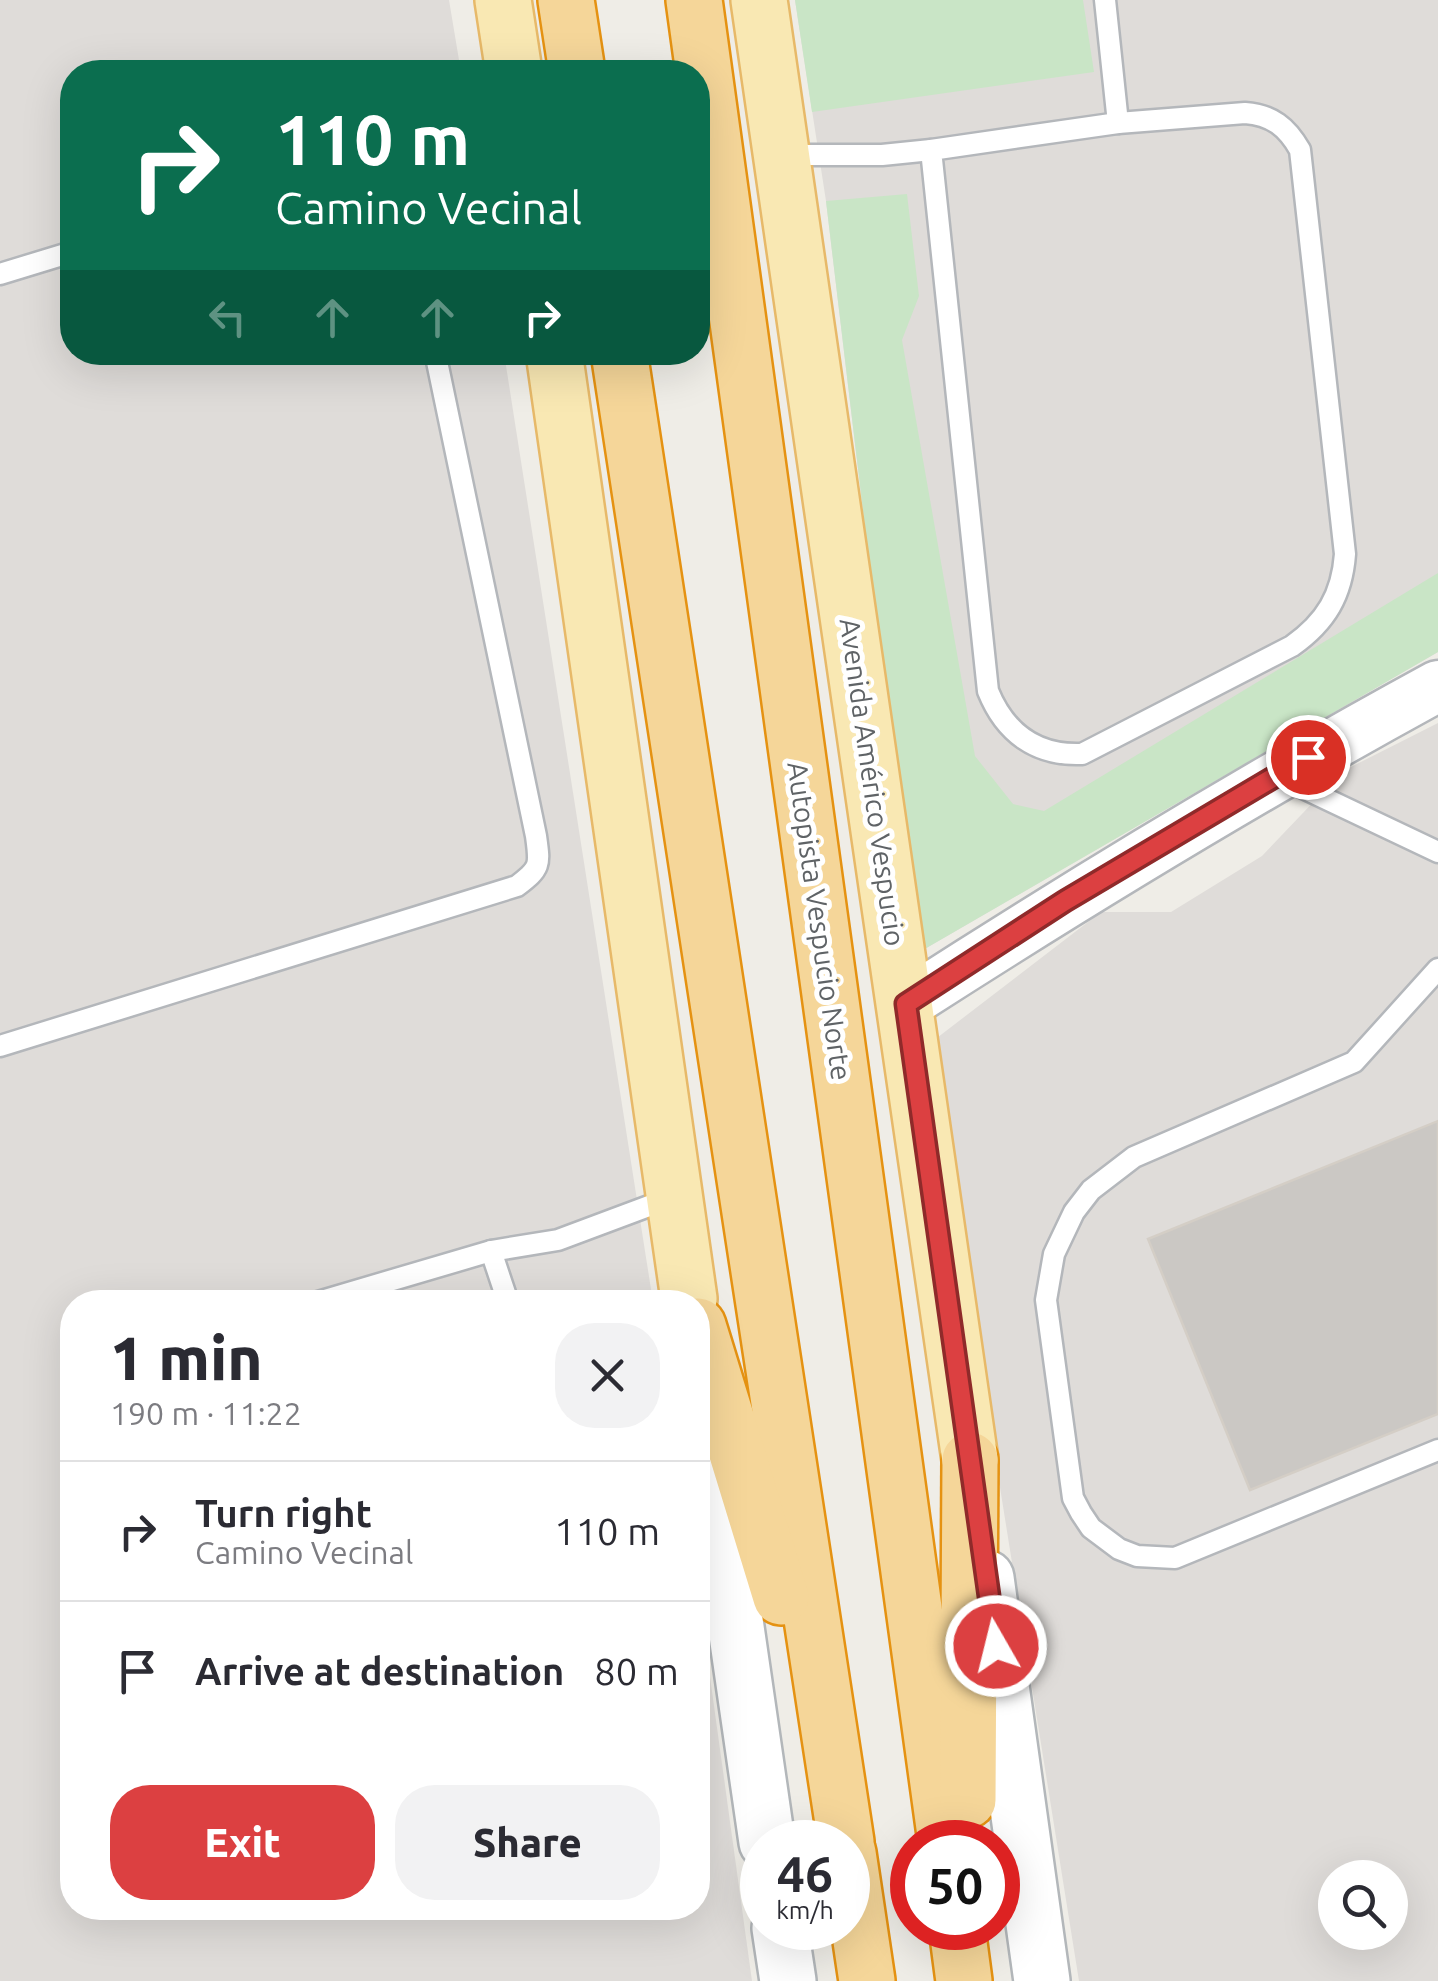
<!DOCTYPE html>
<html lang="en">
<head>
<meta charset="utf-8">
<style>
  body { margin:0; font-family:Ubuntu,sans-serif; background:#f2f2f3; color:#2b2b33; height:100vh; display:flex; flex-direction:column; font-size:38px; white-space:nowrap }
  * { box-sizing:border-box; margin:0 }
  p { font-size:32px; color:#7c7c81 }
  .icon { flex:none; width:55px; height:55px; fill:none; stroke:currentColor; stroke-width:2; stroke-linecap:round; stroke-linejoin:round }
  .map { position:relative; flex:1; overflow:hidden }
  .drawer { position:absolute; left:60px; top:1290px; width:650px; height:630px; display:flex; flex-direction:column; background:#fff; border-radius:40px; box-shadow:0 10px 40px #0002 }
  .drawer>* { flex:none }
  .hud { position:absolute; left:60px; top:60px; width:650px; height:305px; border-radius:40px; box-shadow:0 10px 40px #0002; background:#0b6e4f; color:#fff; overflow:hidden }
  .fabs { position:absolute; left:1318px; top:1860px; display:grid; gap:20px }
  .fabs a { display:grid; place-items:center; width:90px; height:90px; border-radius:50%; background:#fff; box-shadow:0 10px 40px #0002; font-size:50px }
  .speed { position:absolute; left:740px; top:1820px; display:flex; gap:20px; font-size:50px; font-weight:700; text-align:center }
  .speed>* { display:grid; place-content:center; width:130px; height:130px; border-radius:50%; background:#fff; box-shadow:0 10px 40px #0002; line-height:1 }
  .speed small { font-size:25px; font-weight:400 }
  .speed .limit { border:15px solid #d22; background:#fff; color:#111 }
  .pin { position:absolute; display:grid; place-items:center; width:85px; height:85px; color:#fff; margin:-42px; border:5px solid #fff; border-radius:50%; box-shadow:0 2px 10px #0007 }
  .me { position:absolute; width:110px; margin:-55px; rotate:352deg; stroke-linejoin:round; filter:drop-shadow(0 0 8px #0008) }
  .turn { display:flex; align-items:center; gap:35px; height:210px; padding:0 50px; font-size:45px }
  .turn .icon { width:130px; height:130px; stroke-width:2.5 }
  .turn b { display:block; font-size:70px; line-height:85px }
  .lanes { display:flex; align-items:center; height:95px; padding:0 50px; background:#0003; justify-content:center; gap:50px; direction:ltr }
  .lanes .off { opacity:.35 }
  .round { display:grid; place-items:center; flex:none; width:105px; height:105px; border-radius:40px; background:#f2f2f3 }
  .headline { display:flex; align-items:center; justify-content:space-between; height:170px; padding:0 50px }
  h1 { font-size:60px; font-weight:800; line-height:75px }
  .button { display:flex; gap:20px; margin-top:auto; padding:20px 50px }
  .button a { flex:1; height:115px; border-radius:40px; background:#dc4041; color:#fff; font-size:40px; font-weight:800; line-height:115px; text-align:center }
  .button a+a { background:#f2f2f3; color:#2b2b33 }
  ul { padding:0; list-style:none }
  li { display:flex; align-items:center; gap:30px; height:140px; padding:0 50px; border-top:2px solid #e1e1e2 }
  li div { flex:1 }
  li b { display:block; font-size:38px }
  li em { font-style:normal }
  .map>svg:first-child { display:block }
  .industrial { fill:#dfdcd9; fill-rule:evenodd }
  .green { fill:#c9e5c6 }
  .building { fill:#cbc8c4; stroke:#d4cec6; stroke-width:2.5 }
  .lines { fill:none; stroke-linecap:round; stroke-linejoin:round }
  .service-casing { stroke:#b4b7bb; stroke-width:25 }
  .tertiary-casing { stroke:#b4b7bb; stroke-width:55 }
  .secondary-casing { stroke:#b3b7ba; stroke-width:60 }
  .primary-casing { stroke:#e7b969; stroke-width:60 }
  .motorway-casing { stroke:#e59212; stroke-width:60 }
  .service { stroke:#fff; stroke-width:20 }
  .tertiary { stroke:#fff; stroke-width:50 }
  .secondary { stroke:#fff; stroke-width:55 }
  .primary { stroke:#f9e8b3; stroke-width:55 }
  .motorway { stroke:#f5d699; stroke-width:55 }
  .route-casing { stroke:#8f2a2a; stroke-width:25 }
  .route { stroke:#dc4041; stroke-width:18 }
  .labels { text-anchor:middle; dominant-baseline:central; stroke-width:10; stroke-linejoin:round; paint-order:stroke }
  .street-label { font-size:28px; fill:#5f6366; stroke:#fff }
</style>
</head>
<body>
<div class="map">
<svg width="1438" height="1981" viewBox="0 0 1438 1981">
  <rect width="100%" height="100%" fill="#efede7"/>
  <g class="industrial">
    <path d="M0,0H449L461,72H72V352L504,353L653,1302H72V1908H698V1590L752,1981H0Z"/>
    <path d="M795,0H1438V652L916,954L826,201Z"/>
    <path d="M1438,723V1981H1079L929,1044L1101,912H1171L1262,856L1343,771ZM1335,1878H1390V1932H1335Z"/>
  </g>
  <g class="green">
    <path d="M795,0H1083L1094,72L812,112Z"/>
    <path d="M907,194L919,296L902,340L975,756L1013,804L1044,811L1438,573V652L916,954L826,201Z"/>
  </g>
  <path class="building" d="M1438,1121V1414L1250,1490L1148,1239Z"/>
  <g class="lines">
    <defs>
      <g id="service">
        <path d="M1105,0L1118,123"/>
        <path d="M1245,113C1272,115 1287,127 1300,150L1345,554C1342,595 1326,622 1292,646L1082,754C1036,756 1005,733 988,691L931,150L1118,123Z"/>
        <path d="M783,155H882L931,150"/>
        <path d="M0,274L72,252"/>
        <path d="M1282,778L1438,852"/>
        <path d="M1438,969L1354,1062L1134,1157L1091,1190L1074,1212L1054,1254L1046,1300L1073,1498L1081,1513L1091,1528L1119,1549L1137,1556L1175,1558L1438,1450"/>
        <path d="M0,1046L517,886C541,868 540,865 536,836L435,352"/>
        <path d="M491,1251L508,1302"/>
        <path d="M318,1302L491,1251L558,1240L673,1197"/>
      </g>
      <path id="tertiary" d="M906,1004C1080,892 1256,785 1438,686"/>
      <g id="secondary">
        <path d="M702,1392L767,1842"/>
        <path d="M986,1578L1042,1981"/>
        <path d="M780,1928L788,1981"/>
      </g>
      <g id="primary">
        <path d="M503,0L514,72"/>
        <path d="M759,0L970,1460"/>
        <path d="M554,352L689,1299"/>
      </g>
      <g id="motorway">
        <path d="M566,0L577,72"/>
        <path d="M694,0L946,1842"/>
        <path d="M619,352L846,1842"/>
        <path d="M698,1326L781,1597"/>
        <path d="M968,1800L970,1460"/>
        <path d="M848,1853L867,1981"/>
        <path d="M957,1928L964,1981"/>
      </g>
    </defs>
    <use href="#service" class="service-casing"/>
    <use href="#tertiary" class="tertiary-casing"/>
    <use href="#secondary" class="secondary-casing"/>
    <use href="#primary" class="primary-casing"/>
    <use href="#motorway" class="motorway-casing"/>
    <use href="#service" class="service"/>
    <use href="#tertiary" class="tertiary"/>
    <use href="#secondary" class="secondary"/>
    <use href="#primary" class="primary"/>
    <use href="#motorway" class="motorway"/>
  </g>
  <g class="lines">
    <defs>
      <path id="route" d="M996,1646L906,1004L1065,901L1308,757"/>
    </defs>
    <use href="#route" class="route-casing"/>
    <use href="#route" class="route"/>
  </g>
  <g class="labels">
    <g class="street-label">
      <text transform="translate(873 782) rotate(82)">Avenida Américo Vespucio</text>
      <text transform="translate(820 921) rotate(82)">Autopista Vespucio Norte</text>
    </g>
  </g>
</svg>
<div class="fabs">
<a><svg class="icon" aria-label="search" viewBox="0 0 24 24"><circle cx="10" cy="10" r="6"/><path d="M15 15l6 6"/></svg></a>
</div>
<div class="speed"><div>46<small>km/h</small></div><div class="limit">50</div></div>
<div class="pin" style="left:1308px;top:757px;background:#d93025"><svg class="icon" aria-label="arrive" viewBox="0 0 24 24"><path d="M6 21V4h12l-3 4 3 4H6"/></svg></div>
<svg class="me" style="left:996px;top:1646px" viewBox="-20 -20 40 40"><circle r="17" fill="#dc4041" stroke="#fff" stroke-width="3"/><path d="M0-11L8 9 0 5-8 9z" fill="#fff"/></svg>
<div class="hud">
<div class="turn"><svg class="icon" aria-label="right" viewBox="0 0 24 24"><path d="M7 20v-9h11M14 6l5 5-5 5"/></svg><div><b>110 m</b>Camino Vecinal</div></div>
<div class="lanes"><svg class="icon off" aria-label="left" viewBox="0 0 24 24"><path d="M17 20v-9H6M10 6l-5 5 5 5"/></svg><svg class="icon off" aria-label="ahead" viewBox="0 0 24 24"><path d="M12 20V5M6 11l6-6 6 6"/></svg><svg class="icon off" aria-label="ahead" viewBox="0 0 24 24"><path d="M12 20V5M6 11l6-6 6 6"/></svg><svg class="icon" aria-label="right" viewBox="0 0 24 24"><path d="M7 20v-9h11M14 6l5 5-5 5"/></svg></div>
</div>
<section class="drawer">
<div class="headline"><div><h1>1 min</h1><p>190 m · 11:22</p></div><a class="round"><svg class="icon" aria-label="close" viewBox="0 0 24 24"><path d="M6 6l12 12M18 6L6 18"/></svg></a></div>
<ul>
<li><svg class="icon" aria-label="right" viewBox="0 0 24 24"><path d="M7 20v-9h11M14 6l5 5-5 5"/></svg><div><b>Turn right</b><p>Camino Vecinal</p></div><em>110 m</em></li>
<li><svg class="icon" aria-label="arrive" viewBox="0 0 24 24"><path d="M6 21V4h12l-3 4 3 4H6"/></svg><div><b>Arrive at destination</b></div><em>80 m</em></li>
</ul>
<div class="button"><a>Exit</a><a>Share</a></div>
</section>
</div>
</body>
</html>
